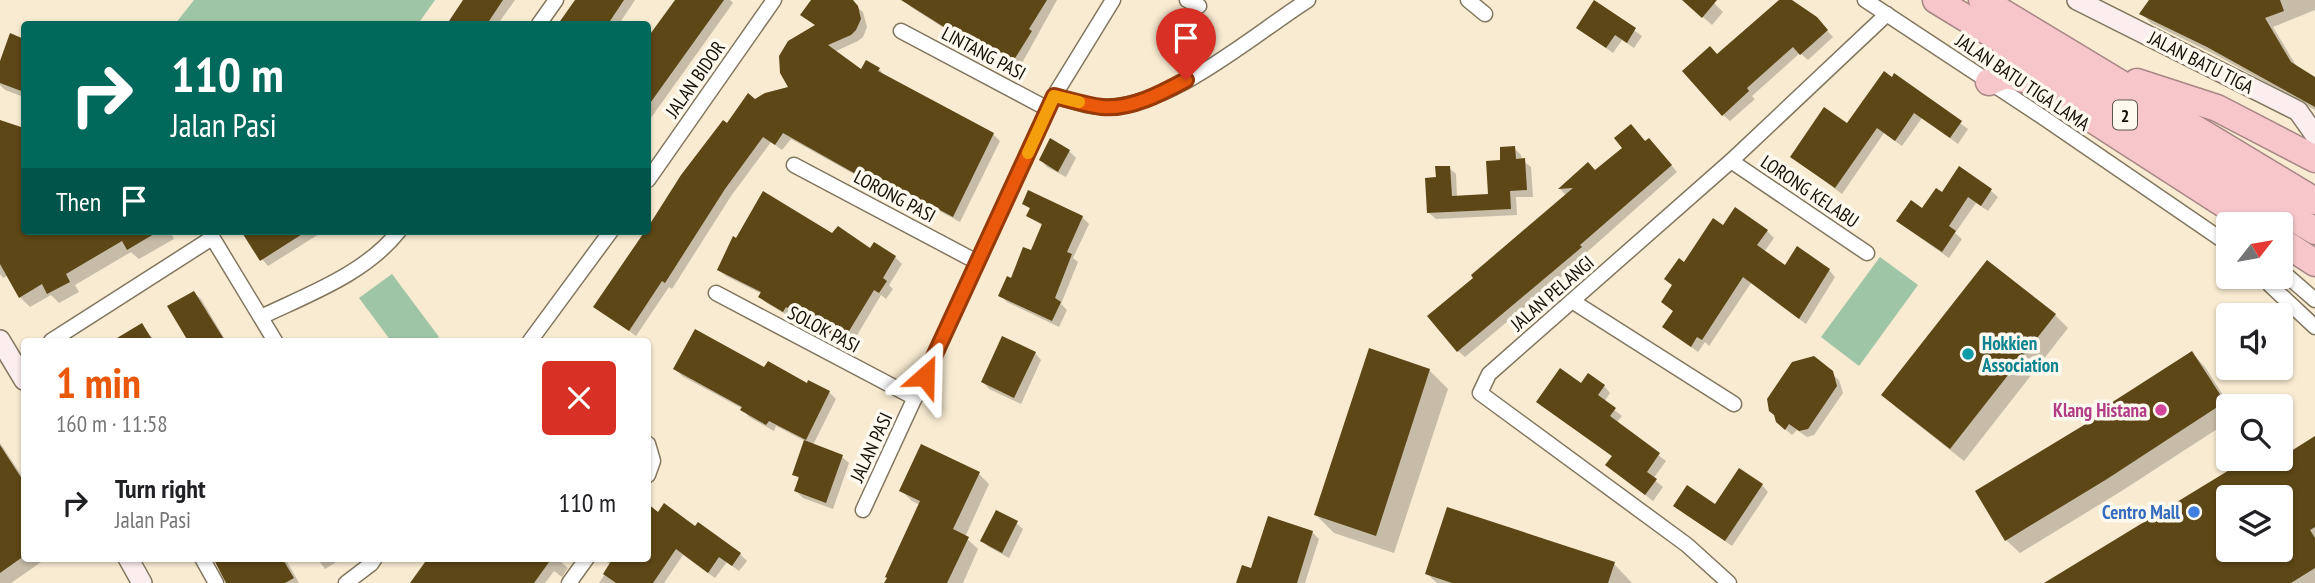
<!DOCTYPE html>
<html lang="en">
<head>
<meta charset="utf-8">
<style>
  body { margin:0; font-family:"PT Sans Narrow",sans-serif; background:#f2f2f2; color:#202124; height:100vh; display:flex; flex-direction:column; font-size:26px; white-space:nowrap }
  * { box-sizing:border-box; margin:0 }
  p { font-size:23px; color:#757577 }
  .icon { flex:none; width:38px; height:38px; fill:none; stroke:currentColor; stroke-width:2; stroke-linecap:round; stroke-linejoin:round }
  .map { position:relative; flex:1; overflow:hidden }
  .drawer { position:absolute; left:21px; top:338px; width:630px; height:224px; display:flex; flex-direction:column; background:#fff; border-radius:7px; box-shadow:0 2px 5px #0004 }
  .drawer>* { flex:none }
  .hud { position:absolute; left:21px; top:21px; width:630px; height:214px; border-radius:7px; box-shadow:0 2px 5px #0004; background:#00695c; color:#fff; overflow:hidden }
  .needle { width:46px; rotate:59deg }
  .fabs { position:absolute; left:2216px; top:212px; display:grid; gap:14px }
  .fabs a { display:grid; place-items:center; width:77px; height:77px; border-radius:7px; background:#fff; box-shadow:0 2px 5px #0004; font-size:35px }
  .pin { position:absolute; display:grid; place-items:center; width:60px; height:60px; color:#fff; margin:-72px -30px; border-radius:50% 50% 50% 0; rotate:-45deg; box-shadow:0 0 7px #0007 }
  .pin .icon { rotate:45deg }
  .me { position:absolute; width:77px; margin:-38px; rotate:25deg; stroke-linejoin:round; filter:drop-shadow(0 0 5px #0008) }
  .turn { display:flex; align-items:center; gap:24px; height:147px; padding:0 35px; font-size:32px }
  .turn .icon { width:91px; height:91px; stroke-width:2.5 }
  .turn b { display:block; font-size:49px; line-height:60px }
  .then { display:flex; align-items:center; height:66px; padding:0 35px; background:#0003; gap:14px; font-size:26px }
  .round { display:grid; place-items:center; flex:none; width:74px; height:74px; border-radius:7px; background:#f2f2f2 }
  .head { display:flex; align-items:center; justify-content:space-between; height:119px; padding:0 35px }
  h1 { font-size:42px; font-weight:700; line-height:52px; color:#ea580c }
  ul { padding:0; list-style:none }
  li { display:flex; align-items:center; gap:21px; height:91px; padding:0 35px }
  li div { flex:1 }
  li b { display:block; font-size:26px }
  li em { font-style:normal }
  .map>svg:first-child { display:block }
  .green { fill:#9ec5a5 }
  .shadow { fill:#0003; fill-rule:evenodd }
  .building { fill:#5d4717; fill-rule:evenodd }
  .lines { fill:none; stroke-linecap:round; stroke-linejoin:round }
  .street-casing { stroke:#82765f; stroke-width:17 }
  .secondary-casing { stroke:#82765f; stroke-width:22 }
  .highway-casing { stroke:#a78686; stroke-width:29 }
  .street { stroke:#fff; stroke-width:14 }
  .secondary { stroke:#fceeef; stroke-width:19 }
  .highway { stroke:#f6c6ca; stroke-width:26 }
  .route-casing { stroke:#983908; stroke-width:18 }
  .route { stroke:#ea580c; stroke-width:12 }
  .slow { stroke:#f59e0b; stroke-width:12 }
  .culture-dot { fill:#0f9aa8; stroke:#fef9ef; stroke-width:2.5 }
  .hotel-dot { fill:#d1479c; stroke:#fef9ef; stroke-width:2.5 }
  .shop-dot { fill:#3f7fe0; stroke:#fef9ef; stroke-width:2.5 }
  .labels { text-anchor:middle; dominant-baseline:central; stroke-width:7; stroke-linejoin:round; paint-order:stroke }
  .shield { fill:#fef9ef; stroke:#5a554d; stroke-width:2 }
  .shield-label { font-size:18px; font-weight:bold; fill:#140f07 }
  .street-label { font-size:19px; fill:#140f07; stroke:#fef9ef }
  .culture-label { font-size:19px; font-weight:bold; fill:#0d838f; stroke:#fef9ef; text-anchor:start }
  .hotel-label { font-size:19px; font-weight:bold; fill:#b23c85; stroke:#fef9ef; text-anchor:end }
  .shop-label { font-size:19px; font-weight:bold; fill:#366cbe; stroke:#fef9ef; text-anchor:end }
</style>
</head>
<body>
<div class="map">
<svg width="2315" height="583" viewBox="0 0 2315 583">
  <rect width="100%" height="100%" fill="#f8ebd1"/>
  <g class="green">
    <path d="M194,0H435L418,24H175Z"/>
    <path d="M1880,257L1918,285L1859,366L1821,337Z"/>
    <path d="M392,274L439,337L433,341H391L359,298Z"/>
  </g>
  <g class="shadow">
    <path d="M465,0H515L498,24H450Z"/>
    <path d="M577,0H635L619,24H560Z"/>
    <path d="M677,0H730L733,3L648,122V41Z"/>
    <path d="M813,0H849L863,12L867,27L863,37L858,41L834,52L861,72L879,69L885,76L993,134L1000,141L960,222L915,198L912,203L899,195L896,201L877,187L791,139L782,150L771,142L731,196L672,289L669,287L636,336L595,306L683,176L728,125L755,101L791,88L816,26L802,15Z"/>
    <path d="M905,0H1057L1016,74L911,7Z"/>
    <path d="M1684,0H1711L1723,12L1712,25Z"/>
    <path d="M1781,0H1789L1816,19L1833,37L1808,60L1800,53L1752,96L1755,99L1730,121L1723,115Z"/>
    <path d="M2151,0H2315V10L2273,27L2297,67L2315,79V110L2218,56L2151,23L2142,14Z"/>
    <path d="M1594,2L1642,36L1634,48L1622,40L1613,53L1578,27Z"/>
    <path d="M11,36L24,41V97L5,90L0,85V66Z"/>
    <path d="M1895,76L1968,129L1958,144L1922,118L1902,146L1884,133L1842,194L1792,157L1847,126Z"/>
    <path d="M0,122L24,130V231H170L174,239L139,259L131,252L75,285L79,292L59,303L51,295L30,307L20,297L8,275L3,278L0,274Z"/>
    <path d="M1646,143L1656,147L1677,172L1586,253L1587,255L1465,357L1458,351L1476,278L1567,196L1560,189L1588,165L1595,172L1624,148Z"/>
    <path d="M1514,148L1521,155L1522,160L1531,167L1533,197H1516L1517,215L1436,219L1429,213L1438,179L1449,168L1456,174L1457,198L1490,196L1502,162Z"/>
    <path d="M1069,151L1076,158L1066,177L1047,167L1041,160Z"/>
    <path d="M1991,191L1998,197L1988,211L1976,203L1955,233L1962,239L1949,258L1905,227L1942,195Z"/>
    <path d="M1024,203L1082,217L1089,224L1073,258L1078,262L1061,304L1067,310L1059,327L1007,302L1000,295L1032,253L1043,226L1028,216L1031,210Z"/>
    <path d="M1724,227L1767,231L1774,238L1764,252L1785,267L1829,270L1835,277L1806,324L1751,283L1709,346L1705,342L1698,352L1664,327L1674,312L1663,302L1684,264Z"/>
    <path d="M255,231H324L268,266L262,259Z"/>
    <path d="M833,236L895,257L902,264L889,285L893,289L886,299L881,295L850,347L793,312L790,317L767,303L760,296L762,294L726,276L719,270Z"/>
    <path d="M194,293L201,299L226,341H190L170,307Z"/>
    <path d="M2055,315L2068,328L1964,461L1897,408L1883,395Z"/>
    <path d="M142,326L155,341H115Z"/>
    <path d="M1370,351L1430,371L1448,389L1394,553L1334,533L1316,515Z"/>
    <path d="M1035,353L1041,360L1021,404L989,389L983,382Z"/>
    <path d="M2192,353L2205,367L2230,406H2228V422L2120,492L2020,553L2006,540L2091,422Z"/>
    <path d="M1813,358L1839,380L1843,393L1814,435L1807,437L1797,430L1792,435L1785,429Z"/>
    <path d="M675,369H765L829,392L836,399L813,445L842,457L849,463L833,509L803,498L796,491L800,480L794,474L805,441L776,426L774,431L749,417L743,409L682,376Z"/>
    <path d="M1581,385L1604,386L1610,393L1604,402L1622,416L1616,423L1666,461L1653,479L1663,487L1653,501L1607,465L1613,457L1538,402Z"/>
    <path d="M0,443L24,479V558H47L11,583H0Z"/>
    <path d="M2315,443V583H2047L2272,464ZM2228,497H2280V550H2228Z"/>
    <path d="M979,474L989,484L965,537L978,549L963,583H886L920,505L912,501L901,490Z"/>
    <path d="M1762,485L1768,492L1732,546L1675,506L1716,507Z"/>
    <path d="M653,510L696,528L740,554L747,561L739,571L727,562L715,578L683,555L664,583H599L611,565L602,558H648V530L650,526L648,523V517Z"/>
    <path d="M1016,523L1023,529L1009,558L989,547L982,541Z"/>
    <path d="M1312,532L1319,539L1305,583H1238L1252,570Z"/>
    <path d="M213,558H285L299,583H226V578L216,560Z"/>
    <path d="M317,558H343L325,569Z"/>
    <path d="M430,558H562L561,562L568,568L562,577L554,571L545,583H413Z"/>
    <path d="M1614,564L1632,583H1437L1427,574Z"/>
  </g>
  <g class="building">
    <path d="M463,0H503L487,24H447Z"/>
    <path d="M575,0H624L608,24H558Z"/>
    <path d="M675,0H724L648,106V37Z"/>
    <path d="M811,0H853L858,6L861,19L856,30L851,35L828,45L861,69L866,60L880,68L878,71L994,133L953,217L908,193L905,198L892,190L888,195L875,188L877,186L783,133L775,145L763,137L725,189L665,283L662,281L629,331L593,307L645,231H648V227L681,175L723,120L727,123L748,93L755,99L765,93L788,87L780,73L779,56L788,41L815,25L800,15Z"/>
    <path d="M901,0H1047L1029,29L1032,31L1009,68Z"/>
    <path d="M1594,0L1636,28L1627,43L1615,35L1606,48L1576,28Z"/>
    <path d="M1682,0H1717L1702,18Z"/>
    <path d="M1779,0H1792L1817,17L1828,30L1800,55L1793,47L1747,88L1749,91L1722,116L1682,71L1710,46L1717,54Z"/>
    <path d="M2149,0H2280L2284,11L2265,18L2291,62L2315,77V107L2207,47L2139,14Z"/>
    <path d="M10,33L24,39V92L0,83V61Z"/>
    <path d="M1884,71L1892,77L1894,73L1962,121L1950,138L1914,113L1895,141L1877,128L1835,188L1790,157L1824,107L1847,123Z"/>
    <path d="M0,120L24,128V231H159L127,250L122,241L66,274L70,282L47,294L42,284L19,298L0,264Z"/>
    <path d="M1631,124L1645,141L1649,138L1672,165L1580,245L1582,247L1457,352L1427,316L1473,278L1471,275L1573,188L1558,189L1588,162L1595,170L1622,148L1614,138Z"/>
    <path d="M1050,138L1070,150L1058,172L1039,160Z"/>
    <path d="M1515,146L1516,159L1525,158L1527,190L1510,191L1511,209L1427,213L1425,178L1436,177L1435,166H1450L1452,196L1488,194L1486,161L1500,160V147Z"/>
    <path d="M1959,166L1992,189L1981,206L1968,197L1949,226L1956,231L1942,252L1896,221L1911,200L1922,208L1936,188L1942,192Z"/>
    <path d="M1028,190L1083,216L1067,252L1072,254L1055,298L1061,302L1052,321L998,296L1007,276L1011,278L1023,247L1031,250L1042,224L1026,216L1030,208L1022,204Z"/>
    <path d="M763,191L832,233L838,226L870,248L874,242L896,256L883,278L887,281L879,293L874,290L843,341L786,307L783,312L758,297L761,292L717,270L733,236L736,238Z"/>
    <path d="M1735,207L1768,230L1757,245L1785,265L1797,246L1830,269L1799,319L1743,277L1702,340L1697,337L1691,347L1662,327L1673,311L1661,302L1672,285L1664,279L1679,258L1684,262L1713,218L1723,225Z"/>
    <path d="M241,231H307L260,261Z"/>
    <path d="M1987,260L2056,314L1950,449L1881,395Z"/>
    <path d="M194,291L212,320L225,341H188L167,306Z"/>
    <path d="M142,323L153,341H112Z"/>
    <path d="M695,329L764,367L768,361L807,383L808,380L830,391L806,440L769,421L766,425L740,410L742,407L673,369Z"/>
    <path d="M1002,336L1036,352L1014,398L981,382Z"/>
    <path d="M1369,348L1430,369L1376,536L1314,515Z"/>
    <path d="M2192,351L2225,402L2107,479L2005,541L1975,491L2089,422L2086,419Z"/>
    <path d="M1814,356L1833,371L1837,386L1808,429L1799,431L1789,424L1785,430L1776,422L1774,415L1769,411L1767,399L1792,362Z"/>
    <path d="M1560,368L1581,383L1588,373L1605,385L1598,395L1616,408L1610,416L1660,453L1647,472L1657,479L1645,495L1605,465L1612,456L1536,402Z"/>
    <path d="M2315,436V527L2310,530L2315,538V568L2291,583H2044L2249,458H2280ZM2228,497H2280V550H2228Z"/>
    <path d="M804,440L843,455L826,503L794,491L799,477L792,475Z"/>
    <path d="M921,444L980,472L953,529L969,537L947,583H884L887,578L885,577L920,501L899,491Z"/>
    <path d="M0,445L24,482V556L0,573Z"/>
    <path d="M1739,468L1763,484L1725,541L1673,506L1687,485L1715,504Z"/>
    <path d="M664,503L695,526L698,522L741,553L732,566L719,557L708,573L676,549L653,583H616L603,574L613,558H648V504L658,512Z"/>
    <path d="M1447,507L1615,562L1608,583H1452L1425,574Z"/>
    <path d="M996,510L1018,521L1002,553L980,541Z"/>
    <path d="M1268,516L1313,531L1297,583H1236L1242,565L1251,568Z"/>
    <path d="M213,558H282L294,578L285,583H226Z"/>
    <path d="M428,558H552L534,583H410Z"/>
  </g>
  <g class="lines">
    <defs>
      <g id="street">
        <path d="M1187,0L1199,6"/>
        <path d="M1468,0L1485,14"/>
        <path d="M1865,0L2041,116L2228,244"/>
        <path d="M539,24L556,0"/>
        <path d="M901,31L1048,109"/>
        <path d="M1054,96C1070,100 1089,108 1106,107C1173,106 1253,35 1308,0"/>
        <path d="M1731,161L1867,253"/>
        <path d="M794,165L977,262"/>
        <path d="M648,180L774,0"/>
        <path d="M209,232L275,341"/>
        <path d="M2280,273L2285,274L2315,300"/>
        <path d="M2266,276L2270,285L2315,327"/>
        <path d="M716,293L915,398"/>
        <path d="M1572,301L1734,404"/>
        <path d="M261,317C309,294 365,274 399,231"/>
        <path d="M51,341L212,238"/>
        <path d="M530,341L611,231"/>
        <path d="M648,444L653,461L648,475"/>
        <path d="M863,510L1054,96L1113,0"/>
        <path d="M202,558L216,583"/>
        <path d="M346,583L371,564L375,558"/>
        <path d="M569,583L587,558"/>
        <path d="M1729,583L1687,545L1480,393L1489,374L1731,161L1887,14"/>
      </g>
      <g id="secondary">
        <path d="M2077,0L2298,111L2315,135"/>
        <path d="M0,340L24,380"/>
        <path d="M128,558L142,583"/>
      </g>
      <g id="highway">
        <path d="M1936,0L2315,231"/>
        <path d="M1982,0L2315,201"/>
        <path d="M2006,53L2033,81L2255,224"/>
        <path d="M1989,82L2005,75L2033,81"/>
        <path d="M2137,82L2217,108L2315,159"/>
        <path d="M2280,240L2315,263"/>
      </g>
    </defs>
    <use href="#street" class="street-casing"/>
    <use href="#secondary" class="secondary-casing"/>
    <use href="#highway" class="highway-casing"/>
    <use href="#street" class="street"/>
    <use href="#secondary" class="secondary"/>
    <use href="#highway" class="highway"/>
  </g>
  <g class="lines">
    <defs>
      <path id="route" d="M925,376L1054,96C1070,100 1086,105 1102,107C1130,110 1162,93 1186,80"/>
    </defs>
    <use href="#route" class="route-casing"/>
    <use href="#route" class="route"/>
    <path class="slow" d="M1028,153L1054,96L1079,102"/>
  </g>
  <circle class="culture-dot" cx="1968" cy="354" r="7"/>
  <circle class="hotel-dot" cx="2161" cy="410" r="7"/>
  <circle class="shop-dot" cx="2194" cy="512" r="7"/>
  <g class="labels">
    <rect class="shield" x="2113" y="100.5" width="24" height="29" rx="5"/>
    <g class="shield-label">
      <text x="2125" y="115">2</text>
    </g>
    <g class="street-label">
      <text transform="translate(984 53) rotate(28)">LINTANG PASI</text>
      <text transform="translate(2201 62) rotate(27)">JALAN BATU TIGA</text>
      <text transform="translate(695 79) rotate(-55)">JALAN BIDOR</text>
      <text transform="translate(2023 82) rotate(34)">JALAN BATU TIGA LAMA</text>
      <text transform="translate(1810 191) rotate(34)">LORONG KELABU</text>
      <text transform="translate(895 196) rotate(28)">LORONG PASI</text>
      <text transform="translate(1552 293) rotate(-41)">JALAN PELANGI</text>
      <text transform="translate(824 329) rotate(28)">SOLOK PASI</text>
      <text transform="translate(871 447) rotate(-65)">JALAN PASI</text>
    </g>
    <g class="culture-label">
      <text x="1982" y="343">Hokkien<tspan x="1982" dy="22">Association</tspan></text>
    </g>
    <g class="hotel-label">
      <text x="2147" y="410">Klang Histana</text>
    </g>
    <g class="shop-label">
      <text x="2180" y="512">Centro Mall</text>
    </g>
  </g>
</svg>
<div class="fabs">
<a><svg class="needle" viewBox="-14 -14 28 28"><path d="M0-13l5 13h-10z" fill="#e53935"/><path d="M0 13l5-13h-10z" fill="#757577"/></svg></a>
<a><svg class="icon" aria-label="sound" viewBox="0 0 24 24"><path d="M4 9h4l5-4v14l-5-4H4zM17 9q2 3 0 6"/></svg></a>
<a><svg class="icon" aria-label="search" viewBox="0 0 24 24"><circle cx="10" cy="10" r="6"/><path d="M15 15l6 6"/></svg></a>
<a><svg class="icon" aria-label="layers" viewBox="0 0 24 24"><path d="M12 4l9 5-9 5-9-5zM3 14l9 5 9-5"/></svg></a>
</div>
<div class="pin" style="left:1186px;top:80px;background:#d93025"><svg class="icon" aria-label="arrive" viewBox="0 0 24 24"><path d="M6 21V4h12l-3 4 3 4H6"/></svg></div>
<svg class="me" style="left:925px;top:376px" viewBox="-20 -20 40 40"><path d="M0-17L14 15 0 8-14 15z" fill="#ea580c" stroke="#fff" stroke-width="4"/></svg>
<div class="hud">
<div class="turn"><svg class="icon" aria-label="right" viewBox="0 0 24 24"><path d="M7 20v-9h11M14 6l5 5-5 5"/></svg><div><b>110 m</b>Jalan Pasi</div></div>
<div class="then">Then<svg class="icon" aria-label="arrive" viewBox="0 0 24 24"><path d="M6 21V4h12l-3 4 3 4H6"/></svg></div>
</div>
<section class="drawer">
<div class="head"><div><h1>1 min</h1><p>160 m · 11:58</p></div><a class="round" style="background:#d93025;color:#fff"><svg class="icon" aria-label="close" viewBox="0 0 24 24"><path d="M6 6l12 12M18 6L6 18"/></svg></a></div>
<ul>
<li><svg class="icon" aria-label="right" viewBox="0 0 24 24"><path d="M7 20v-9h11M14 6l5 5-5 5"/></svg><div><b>Turn right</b><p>Jalan Pasi</p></div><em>110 m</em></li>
</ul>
</section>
</div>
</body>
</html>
